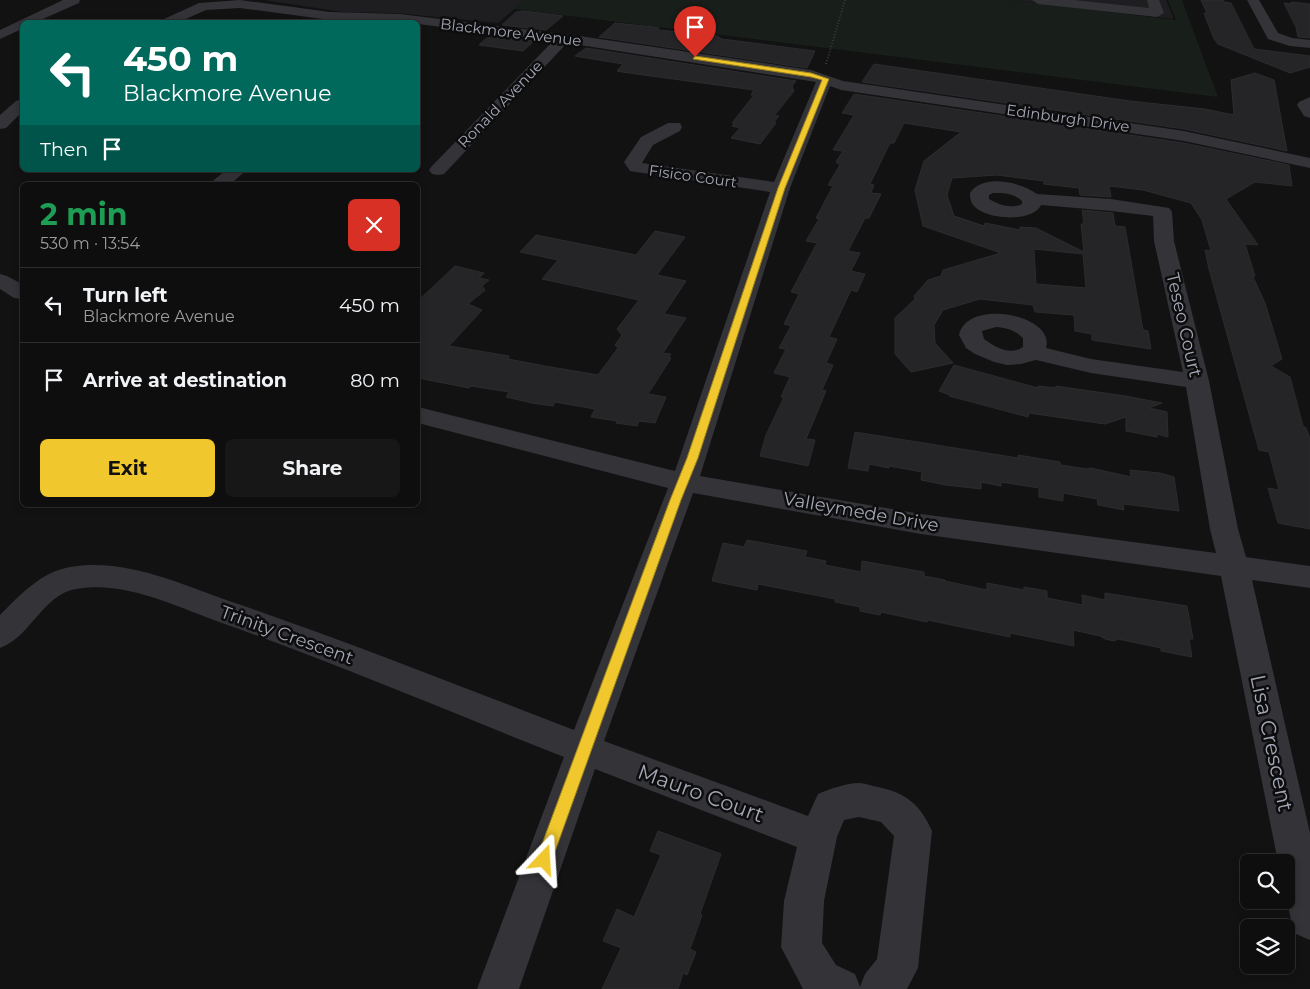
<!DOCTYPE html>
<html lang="en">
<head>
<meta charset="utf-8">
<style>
  body { margin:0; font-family:Montserrat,sans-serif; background:#171717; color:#f1f3f6; height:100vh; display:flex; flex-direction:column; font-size:19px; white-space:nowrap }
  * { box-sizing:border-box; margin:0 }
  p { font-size:16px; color:#9b9c9e }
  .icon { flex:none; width:28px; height:28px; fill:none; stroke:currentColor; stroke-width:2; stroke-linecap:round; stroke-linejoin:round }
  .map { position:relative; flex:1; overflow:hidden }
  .details { position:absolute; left:20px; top:182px; width:400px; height:325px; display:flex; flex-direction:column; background:#0e0e0e; border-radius:8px; box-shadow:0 2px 8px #0003,0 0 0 1px #2e2e2e }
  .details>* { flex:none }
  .hud { position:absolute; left:20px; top:20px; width:400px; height:152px; border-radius:8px; box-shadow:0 2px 8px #0003,0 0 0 1px #2e2e2e; background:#00695c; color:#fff; overflow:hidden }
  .controls { position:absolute; left:1240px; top:854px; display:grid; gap:10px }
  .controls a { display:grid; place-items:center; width:55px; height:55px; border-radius:8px; background:#0e0e0e; box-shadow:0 2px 8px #0003,0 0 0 1px #2e2e2e; font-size:25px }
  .pin { position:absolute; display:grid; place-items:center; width:42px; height:42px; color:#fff; margin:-51px -21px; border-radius:50% 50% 50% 0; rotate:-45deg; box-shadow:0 0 5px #0007 }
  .pin .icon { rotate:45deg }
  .me { position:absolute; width:55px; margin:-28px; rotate:20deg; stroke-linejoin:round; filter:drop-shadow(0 0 4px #0008) }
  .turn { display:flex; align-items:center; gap:18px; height:105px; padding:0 20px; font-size:22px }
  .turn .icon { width:65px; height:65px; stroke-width:2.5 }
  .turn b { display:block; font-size:35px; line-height:42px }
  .then { display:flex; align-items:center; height:48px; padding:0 20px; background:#0003; gap:10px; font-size:19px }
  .round { display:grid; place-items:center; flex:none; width:52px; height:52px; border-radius:8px; background:#171717 }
  .overview { display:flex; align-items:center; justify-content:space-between; height:85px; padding:0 20px }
  h1 { font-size:30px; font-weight:700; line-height:38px; color:#1e9e55 }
  .primary-button { display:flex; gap:10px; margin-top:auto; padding:10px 20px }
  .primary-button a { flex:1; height:58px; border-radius:8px; background:#f0c72c; color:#111; font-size:20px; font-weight:700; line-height:58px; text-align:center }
  .primary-button a+a { background:#171717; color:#f1f3f6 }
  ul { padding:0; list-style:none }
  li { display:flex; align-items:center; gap:15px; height:75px; padding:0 20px; border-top:1px solid #2e2e2e }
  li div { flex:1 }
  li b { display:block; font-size:19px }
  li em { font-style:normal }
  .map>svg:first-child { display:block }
  .built { fill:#1e1e20 }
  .green { fill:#181e1a }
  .building { fill:#252527; stroke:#2c2c2f; fill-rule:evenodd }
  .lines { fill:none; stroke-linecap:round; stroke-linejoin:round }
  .path { stroke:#393a3f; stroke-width:2; stroke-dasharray:1 2; stroke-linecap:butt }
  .minor { fill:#333338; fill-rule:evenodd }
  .route { fill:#f0c72c; stroke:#9c811d }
  .labels { text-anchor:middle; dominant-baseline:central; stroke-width:5; stroke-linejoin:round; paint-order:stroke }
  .far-street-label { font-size:15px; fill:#a3a6b4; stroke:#0d0d0e }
  .street-label { font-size:18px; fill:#a3a6b4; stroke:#0d0d0e }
  .near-street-label { font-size:21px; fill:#a3a6b4; stroke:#0d0d0e }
</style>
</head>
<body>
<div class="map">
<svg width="1310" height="989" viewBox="0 0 1310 989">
  <rect width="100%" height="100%" fill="#121213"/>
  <g class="built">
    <path d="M263,0H525L498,23L396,13L343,12Z"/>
    <path d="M1011,0H1166L1174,19L1021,1Z"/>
  </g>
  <path class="green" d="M525,0H1011L1176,20L1168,0H1182L1218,97L514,9Z"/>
  <g class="building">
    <path d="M1201,0H1223L1224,2L1231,3L1254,49L1310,56V67L1290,73L1218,44L1214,39L1204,13H1207Z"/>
    <path d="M1291,2L1310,4V38L1298,37L1296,27L1284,3L1292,4Z"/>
    <path d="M523,11L563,16L546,30L502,25L516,12Z"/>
    <path d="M615,23L654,27L659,28L658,30L701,34L717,36L722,39L815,51L807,68L599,37Z"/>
    <path d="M490,35L534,41L523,51L479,45Z"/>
    <path d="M586,48L796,81L792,86L794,91L774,116H779L774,122L776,123L760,144L731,138L740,128L732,126L735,123H732L754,95H751L754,90L622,72L617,71L623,64L575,56Z"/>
    <path d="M874,64L1130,101L1205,109L1234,115L1231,80L1255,73L1274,80L1287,151L1184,129L862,82Z"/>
    <path d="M854,94L1184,143L1289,165L1292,186L1255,182L1226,199L1258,245L1245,244L1255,276L1253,277L1265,303L1282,359L1271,366L1290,377L1303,426L1306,428L1310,439V529L1278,523L1268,488L1279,490L1269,452L1259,450L1209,269L1205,250L1211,251L1202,220L1191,203L1143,190L1109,186L1111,197L1080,195L1079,188L1044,184V181L997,175L952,178L947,195L954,216L984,226L985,223L1020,230V227L1036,228L1084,252L1081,224H1084L1082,210L1113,213L1115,226L1125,227L1143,330L1148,331L1151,349L1092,340V334L1075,331L1074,315L1035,312L1033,305L980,299L943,310L934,325L935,343L953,363L911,372L895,354V318L915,299L914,296L928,280L941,276L943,270L1001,253L923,226L915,190L924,161L961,132L904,123L894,143H890L870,184L874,185L871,193L881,194L869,218H865L848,251L860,253L851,271L865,274L857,292L851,290L829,337L837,339L826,363L833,365L822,390L826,391L806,439L815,440L808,466L760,456L766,435L784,397H781L790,377L774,373L786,349L779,348L791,326L784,324L799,294L791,292L817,243L806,241L819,219L816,218L833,186L828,185L840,165L836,162L843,151L833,150L854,115L842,113ZM1034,249L1083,254L1086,288L1036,284Z"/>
    <path d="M655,231L685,237L657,275L686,281L664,314L686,318L663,353L671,354L669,357L671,358L648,394L666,397L655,423L639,421L637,426L616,423L617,421L591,417L595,409L555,402L553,406L532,403L506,397L509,392L471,386L469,388L418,378V301L455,266L484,273L479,278L489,280L482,286L485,290L468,304L482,310L449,346L509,356L508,359L545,366L598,375L618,348L615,345L622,335L617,329L639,300L542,279L558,260L520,252L536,235L636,255Z"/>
    <path d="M954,365L1038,388V386L1056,388V386L1125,396L1162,403L1149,408L1167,412L1168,437L1157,434V437L1126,431V417L1105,424L1029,413L1028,417L949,396L950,395L939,391Z"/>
    <path d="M855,432L1018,458V455L1060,462L1061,465L1087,469L1091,468L1131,477L1130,470L1160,473L1174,477L1179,511L1123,504L1124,510L1098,505L1097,499L1063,493V501L1039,497V488L1001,482V486L981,482V489L946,485L921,480L922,472L889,466V468L869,464L868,471L848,468Z"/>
    <path d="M747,540L807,551L805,557L826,561L825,565L861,572L862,561L924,572V576L945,580V581L987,590V583L1024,590V587L1047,591V598L1083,605L1082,595L1105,600V593L1187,606L1193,639H1189L1192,657L1161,651V648L1118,639L1114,641L1105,639L1100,636L1073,630L1074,646L1010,633V637L942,623L928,620L927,622L881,612L880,615L860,611V607L835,602V599L758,584L757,590L712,581L723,543L744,547Z"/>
    <path d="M658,831L721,854L700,914L702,915L690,949L696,952L687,975L683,973L678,989H602L621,948L603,941L617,909L634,917L661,855L650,851Z"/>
  </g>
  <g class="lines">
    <path class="path" d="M826,64L845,0"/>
    <g class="minor">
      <path d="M63,0H80L79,3L36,22H22V29L0,39V30Z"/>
      <path d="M240,0L330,12L400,14L579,36L811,70L843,81L1184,131L1310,158V168L1184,141L841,90L830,86L790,188L700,476L921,514L1216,553L1210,529L1186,387L1091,373L1036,360L1021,364L1007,365L994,362L975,354L966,348L959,335C967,297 1056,315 1046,348L1091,359L1183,372L1154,241L1153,216L1111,211L1041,205C1033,224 977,220 971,201C970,198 970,196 970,193C983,173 1021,182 1037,194L1111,199L1169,208L1172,212L1174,241L1209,381L1238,529L1246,557L1310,566V588L1252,580L1310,833V940L1296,934C1286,910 1286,888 1286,862H1278L1221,576L921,534L693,493L604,741L808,816L818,794C830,789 846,783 859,783C865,783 872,786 878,787C906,793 920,804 932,831L918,968L907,989H803L781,947L784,901L797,847L595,769L519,989H477L564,757C450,712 337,664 222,623C177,607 125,580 76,589C42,595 31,637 0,648V615C20,595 41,572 70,567C127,557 185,586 238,604C351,643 462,687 574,730L668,488L418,423V407L675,471L770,192L636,172L630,171L624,162L641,137L668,123H680L682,127L680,131L653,145L642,163L774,182L816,82L567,43L444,174L438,175L432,174L429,170L432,166L553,41L418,24V22L330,20L240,8L206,10L179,22H162L164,19L199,3ZM993,193C1004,193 1013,193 1022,201V204C1011,209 999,205 989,199V195ZM996,327C1007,328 1015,330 1023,338V347C1010,356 995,347 984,339L982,331ZM859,817L881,822L894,836L877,959L865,974L860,987L855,974L836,965L822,943L824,901L837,837L844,820Z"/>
      <path d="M1032,0H1074L1149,8L1147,0H1159L1164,13L1157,17L1038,4Z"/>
      <path d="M1247,0H1259L1278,33L1292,38L1310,40V48L1290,46L1268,39Z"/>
      <path d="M1310,97V118L1304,116L1297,105L1299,102Z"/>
      <path d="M22,99V112L6,128L0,129V115L16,101Z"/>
      <path d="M226,170H247L229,185H208Z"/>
      <path d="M0,274L7,276L22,284V299L14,298L0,289Z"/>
    </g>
  </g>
  <path class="route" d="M695,56L811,73L829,79L785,188L698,458L681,500L552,860L550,865L544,868L539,865L536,860L670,500L687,458L778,188L822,80L811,77L693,59Z"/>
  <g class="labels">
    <g class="far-street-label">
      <text transform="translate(511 32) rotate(7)">Blackmore Avenue</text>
      <text transform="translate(500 104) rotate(-46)">Ronald Avenue</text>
      <text transform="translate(1068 118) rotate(8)">Edinburgh Drive</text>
      <text transform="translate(693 176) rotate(8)">Fisico Court</text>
    </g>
    <g class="street-label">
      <text transform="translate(1184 325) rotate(77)">Teseo Court</text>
      <text transform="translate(861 512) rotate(10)">Valleymede Drive</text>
      <text transform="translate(287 635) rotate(20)">Trinity Crescent</text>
    </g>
    <g class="near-street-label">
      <text transform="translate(1272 743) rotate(78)">Lisa Crescent</text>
      <text transform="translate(701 793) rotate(20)">Mauro Court</text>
    </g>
  </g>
</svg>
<div class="controls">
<a><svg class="icon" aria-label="search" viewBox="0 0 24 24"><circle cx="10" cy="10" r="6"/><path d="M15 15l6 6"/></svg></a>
<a><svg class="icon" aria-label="layers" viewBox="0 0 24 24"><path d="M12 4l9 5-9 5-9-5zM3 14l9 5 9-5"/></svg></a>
</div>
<div class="pin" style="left:695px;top:57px;background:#d93025"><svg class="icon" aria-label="arrive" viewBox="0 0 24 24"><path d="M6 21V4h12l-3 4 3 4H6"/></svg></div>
<svg class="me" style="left:544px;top:860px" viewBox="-20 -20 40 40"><path d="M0-17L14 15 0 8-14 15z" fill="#f0c72c" stroke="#fff" stroke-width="4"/></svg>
<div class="hud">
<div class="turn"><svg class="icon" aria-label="left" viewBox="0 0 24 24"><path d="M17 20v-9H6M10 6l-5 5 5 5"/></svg><div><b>450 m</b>Blackmore Avenue</div></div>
<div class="then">Then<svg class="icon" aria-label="arrive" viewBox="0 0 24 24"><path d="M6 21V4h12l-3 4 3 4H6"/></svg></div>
</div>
<section class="details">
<div class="overview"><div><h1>2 min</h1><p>530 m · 13:54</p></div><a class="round" style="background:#d93025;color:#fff"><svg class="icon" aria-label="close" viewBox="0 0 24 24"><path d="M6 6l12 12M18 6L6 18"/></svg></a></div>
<ul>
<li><svg class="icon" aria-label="left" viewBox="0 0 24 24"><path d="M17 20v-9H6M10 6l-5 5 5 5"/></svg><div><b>Turn left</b><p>Blackmore Avenue</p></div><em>450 m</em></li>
<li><svg class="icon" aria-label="arrive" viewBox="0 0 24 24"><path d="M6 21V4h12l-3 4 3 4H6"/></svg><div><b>Arrive at destination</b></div><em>80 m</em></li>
</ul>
<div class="primary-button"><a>Exit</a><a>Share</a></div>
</section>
</div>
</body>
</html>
